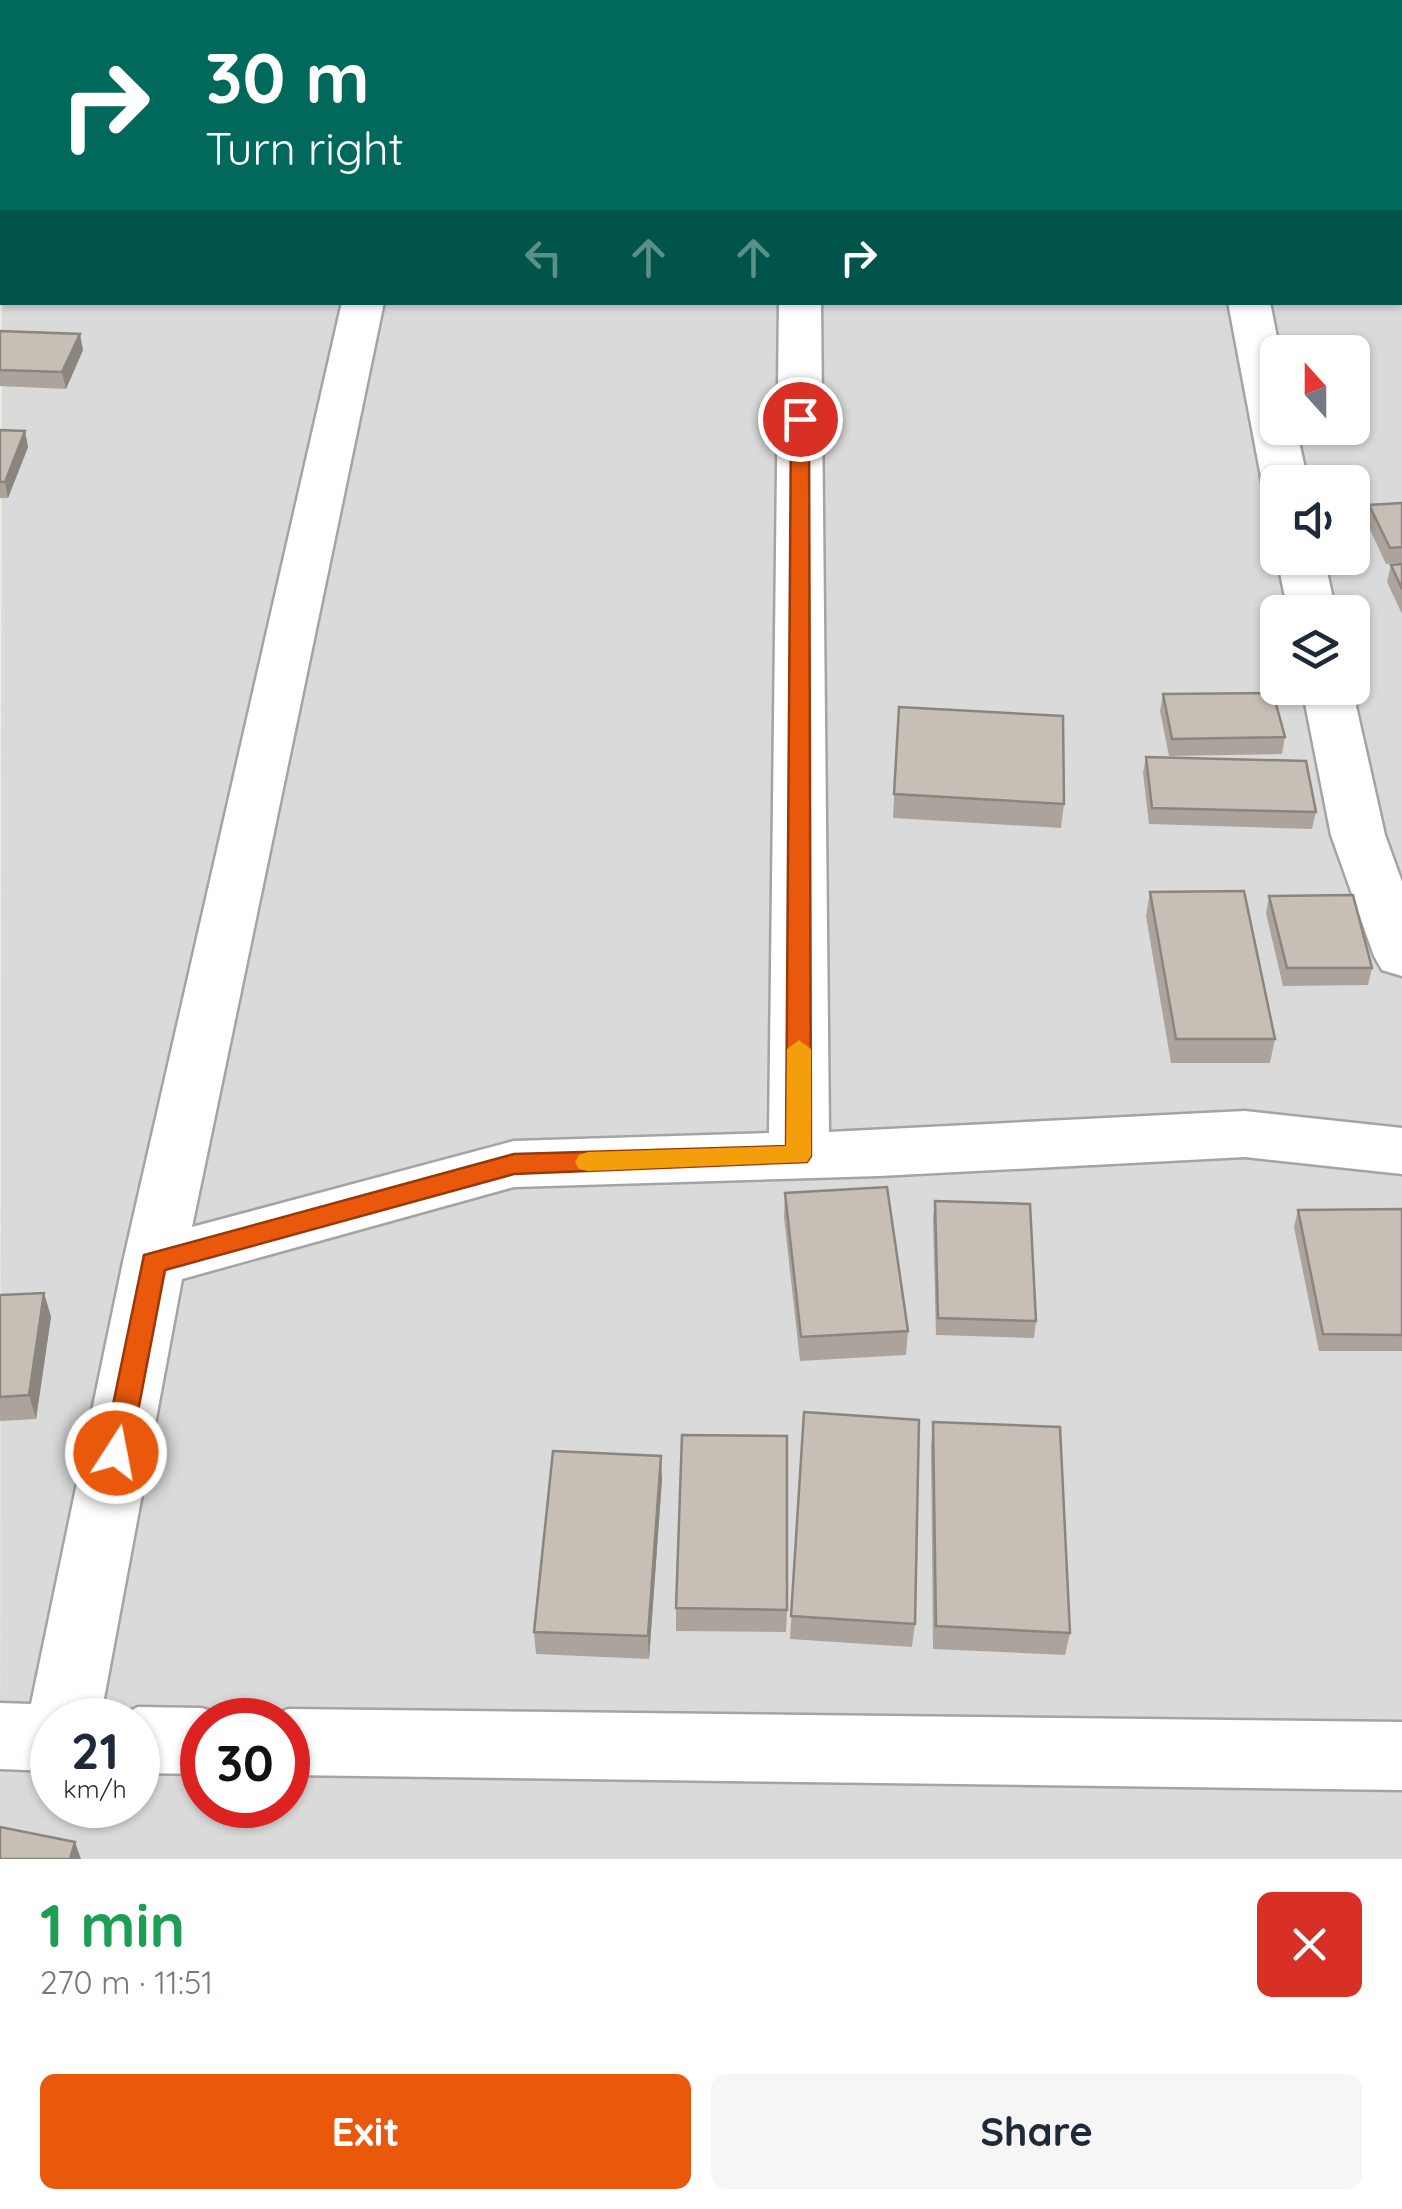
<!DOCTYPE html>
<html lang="en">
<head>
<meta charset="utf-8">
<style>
  body { margin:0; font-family:Quicksand,sans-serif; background:#f6f6f7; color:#1f2937; height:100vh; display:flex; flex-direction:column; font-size:38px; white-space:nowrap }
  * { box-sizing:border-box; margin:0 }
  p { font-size:32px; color:#747a83 }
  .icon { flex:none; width:55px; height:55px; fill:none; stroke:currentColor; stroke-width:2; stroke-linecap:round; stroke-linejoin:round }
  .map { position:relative; height:1859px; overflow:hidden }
  .sheet { display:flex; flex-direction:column; background:#fff; flex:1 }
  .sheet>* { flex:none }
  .guide { position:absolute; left:0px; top:0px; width:1402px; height:305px; box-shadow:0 2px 8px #0004; background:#00695c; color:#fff; overflow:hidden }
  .needle { width:65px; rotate:339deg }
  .fabs { position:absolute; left:1260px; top:335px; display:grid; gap:20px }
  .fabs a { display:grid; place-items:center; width:110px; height:110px; border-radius:15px; background:#fff; box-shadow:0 2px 8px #0004; font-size:50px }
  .speed { position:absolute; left:30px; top:1698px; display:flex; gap:20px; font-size:50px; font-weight:700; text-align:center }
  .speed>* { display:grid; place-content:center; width:130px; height:130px; border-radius:50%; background:#fff; box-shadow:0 2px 8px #0004; line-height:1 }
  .speed small { font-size:25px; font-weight:400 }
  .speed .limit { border:15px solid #d22; background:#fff; color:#111 }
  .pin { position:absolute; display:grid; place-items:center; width:85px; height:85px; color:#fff; margin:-42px; border:5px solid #fff; border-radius:50%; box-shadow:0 2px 10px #0007 }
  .me { position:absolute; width:110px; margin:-55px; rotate:11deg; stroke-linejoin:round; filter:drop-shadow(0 0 8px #0008) }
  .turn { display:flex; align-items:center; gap:35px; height:210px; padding:0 40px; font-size:45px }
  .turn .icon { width:130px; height:130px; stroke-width:2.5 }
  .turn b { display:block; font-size:70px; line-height:85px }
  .lanes { display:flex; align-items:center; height:95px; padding:0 40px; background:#0003; justify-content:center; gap:50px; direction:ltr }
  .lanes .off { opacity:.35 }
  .round { display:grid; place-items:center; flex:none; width:105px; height:105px; border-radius:15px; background:#f6f6f7 }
  .summary { display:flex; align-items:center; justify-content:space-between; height:170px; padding:0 40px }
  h1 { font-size:60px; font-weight:700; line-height:75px; color:#1e9e55 }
  .primary-button { display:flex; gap:20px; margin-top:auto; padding:20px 40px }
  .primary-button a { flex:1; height:115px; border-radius:15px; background:#ea580c; color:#fff; font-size:40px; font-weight:700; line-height:115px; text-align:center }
  .primary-button a+a { background:#f6f6f7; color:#1f2937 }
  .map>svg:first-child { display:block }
  .residential { fill:#dbdada; fill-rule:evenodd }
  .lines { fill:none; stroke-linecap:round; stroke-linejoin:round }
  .street-casing { stroke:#a4a4a4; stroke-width:5 }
  .street { fill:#fff; fill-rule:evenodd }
  .wall { fill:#aba39c }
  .shaded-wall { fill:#8b857f }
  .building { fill:#c7beb5; stroke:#8b857f; stroke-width:2.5 }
  .route { fill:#ea580c; stroke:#983908; stroke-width:2.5 }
  .slow { fill:#f59e0b }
</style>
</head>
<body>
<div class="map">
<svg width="1402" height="1859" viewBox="0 0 1402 1859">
  <rect width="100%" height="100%" fill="#efece2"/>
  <path class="residential" d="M2,33V302H1400L1402,112V1859H0ZM1278,352H1352V428H1278ZM1278,482H1352V558H1278ZM1278,612H1352V688H1278ZM52,1720H138V1805H52ZM202,1720H288V1805H202Z"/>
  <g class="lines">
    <defs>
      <g id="street">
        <path d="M342,302H384L192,1227L514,1141L769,1133L779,302H821L829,1132L1245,1111L1402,1128V1174L1245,1157L879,1176L514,1187L182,1279L100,1720H52V1771L0,1769V1703L31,1704L123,1262Z"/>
        <path d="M1228,302H1270L1280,352L1278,428H1296L1308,482H1278V494L1269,492L1262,482Z"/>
        <path d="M1277,558H1324L1336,612H1288Z"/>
        <path d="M1302,688H1352L1385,835L1402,882V976L1382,970L1374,956L1331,835Z"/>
        <path d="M138,1707L202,1708L228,1717L202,1720V1774L138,1773V1720H111Z"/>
        <path d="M288,1709L1402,1722V1790L288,1775V1720H262Z"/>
      </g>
    </defs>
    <use href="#street" class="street-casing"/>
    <use href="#street" class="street"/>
  </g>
  <g class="wall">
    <path d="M0,331L83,350L66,389L0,386Z"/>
    <path d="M0,430L25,431L28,447L8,498H0Z"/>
    <path d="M1402,503V563L1386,564L1366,521L1369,505Z"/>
    <path d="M1402,564V614L1387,582L1391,565Z"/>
    <path d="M1163,694L1285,737L1282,754L1169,756L1160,711Z"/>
    <path d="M899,707L1064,804L1061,828L893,818Z"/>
    <path d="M1146,757L1316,812L1312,829L1149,824L1143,773Z"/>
    <path d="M1150,892L1275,1039L1270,1063H1171L1146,916Z"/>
    <path d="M1269,896L1372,968L1368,985L1283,986L1266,913Z"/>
    <path d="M785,1193L908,1331L906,1355L800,1361L784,1217Z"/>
    <path d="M935,1201L1036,1321L1034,1338L936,1335L933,1218Z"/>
    <path d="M1402,1209V1351H1319L1294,1227L1298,1210Z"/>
    <path d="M44,1293L51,1317L36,1419L0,1421V1295Z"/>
    <path d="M804,1412L915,1624L912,1647L790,1639Z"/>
    <path d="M933,1422L1070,1633L1065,1655L933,1649L931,1446Z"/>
    <path d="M662,1479L649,1659L536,1654L534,1632Z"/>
    <path d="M676,1608L787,1610L786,1632L676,1631Z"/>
  </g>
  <g class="shaded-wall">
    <path d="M80,334L83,350L66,389L62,372Z"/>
    <path d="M25,431L28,447L8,498L5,482Z"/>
    <path d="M44,1293L51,1317L36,1419L29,1395Z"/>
    <path d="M661,1456L662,1479L649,1659L648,1636Z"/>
    <path d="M75,1842L81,1859H70Z"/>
  </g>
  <g class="building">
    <path d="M0,331L80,334L62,372L0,370Z"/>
    <path d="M0,430L25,431L5,482H0Z"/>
    <path d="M1402,503V547L1390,548L1369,505Z"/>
    <path d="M1402,564V589L1391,565Z"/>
    <path d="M1273,693L1285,737L1172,739L1163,694Z"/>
    <path d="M899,707L1063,716L1064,804L894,794Z"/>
    <path d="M1146,757L1306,761L1316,812L1152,808Z"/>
    <path d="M1244,891L1275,1039H1176L1150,892Z"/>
    <path d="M1353,895L1372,968H1287L1269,896Z"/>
    <path d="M887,1187L908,1331L801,1337L785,1193Z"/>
    <path d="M935,1201L1030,1204L1036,1321L938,1318Z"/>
    <path d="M1402,1209V1335L1323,1334L1298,1210Z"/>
    <path d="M44,1293L29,1395L0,1397V1295Z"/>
    <path d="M804,1412L919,1420L915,1624L791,1616Z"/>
    <path d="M933,1422L1060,1427L1070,1633L936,1626Z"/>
    <path d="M682,1435L787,1436V1610L676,1608Z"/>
    <path d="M553,1451L661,1456L648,1636L534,1632Z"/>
    <path d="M0,1827L75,1842L70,1859H0Z"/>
  </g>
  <path class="route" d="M800,413L809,419L811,1156L807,1162L514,1174L165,1270L130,1453L126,1461L116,1465L107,1461L103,1453L144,1255L514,1154L786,1146L791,419Z"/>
  <path class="slow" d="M799,1040L811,1049V1156L807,1162L588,1171L579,1169L575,1162L579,1155L588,1152L786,1146L787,1049Z"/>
</svg>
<div class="fabs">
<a><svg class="needle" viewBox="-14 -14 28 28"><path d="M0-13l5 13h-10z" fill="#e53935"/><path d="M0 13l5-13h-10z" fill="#747a83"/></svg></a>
<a><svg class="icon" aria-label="sound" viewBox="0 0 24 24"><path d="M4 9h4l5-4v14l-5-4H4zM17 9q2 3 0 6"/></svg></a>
<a><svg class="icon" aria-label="layers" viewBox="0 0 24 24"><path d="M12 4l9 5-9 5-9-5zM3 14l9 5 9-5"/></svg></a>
</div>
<div class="speed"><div>21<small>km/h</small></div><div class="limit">30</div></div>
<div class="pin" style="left:800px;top:419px;background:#d93025"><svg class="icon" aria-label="arrive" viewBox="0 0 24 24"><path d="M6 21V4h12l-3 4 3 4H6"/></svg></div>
<svg class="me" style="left:116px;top:1453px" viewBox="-20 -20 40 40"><circle r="17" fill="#ea580c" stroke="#fff" stroke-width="3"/><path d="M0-11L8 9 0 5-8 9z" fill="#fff"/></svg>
<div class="guide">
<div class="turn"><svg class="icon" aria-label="right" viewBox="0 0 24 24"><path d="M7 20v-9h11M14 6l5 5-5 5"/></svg><div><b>30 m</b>Turn right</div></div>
<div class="lanes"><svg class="icon off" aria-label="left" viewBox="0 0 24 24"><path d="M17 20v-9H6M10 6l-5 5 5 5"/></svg><svg class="icon off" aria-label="ahead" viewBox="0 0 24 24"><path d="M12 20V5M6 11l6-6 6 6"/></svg><svg class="icon off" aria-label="ahead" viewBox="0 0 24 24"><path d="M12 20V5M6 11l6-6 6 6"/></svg><svg class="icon" aria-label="right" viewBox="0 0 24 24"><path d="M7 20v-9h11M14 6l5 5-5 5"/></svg></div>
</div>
</div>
<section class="sheet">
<div class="summary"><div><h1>1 min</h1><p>270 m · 11:51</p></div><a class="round" style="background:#d93025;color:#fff"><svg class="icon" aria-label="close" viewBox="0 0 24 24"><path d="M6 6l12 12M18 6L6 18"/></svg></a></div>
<div class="primary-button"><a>Exit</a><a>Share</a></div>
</section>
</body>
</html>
